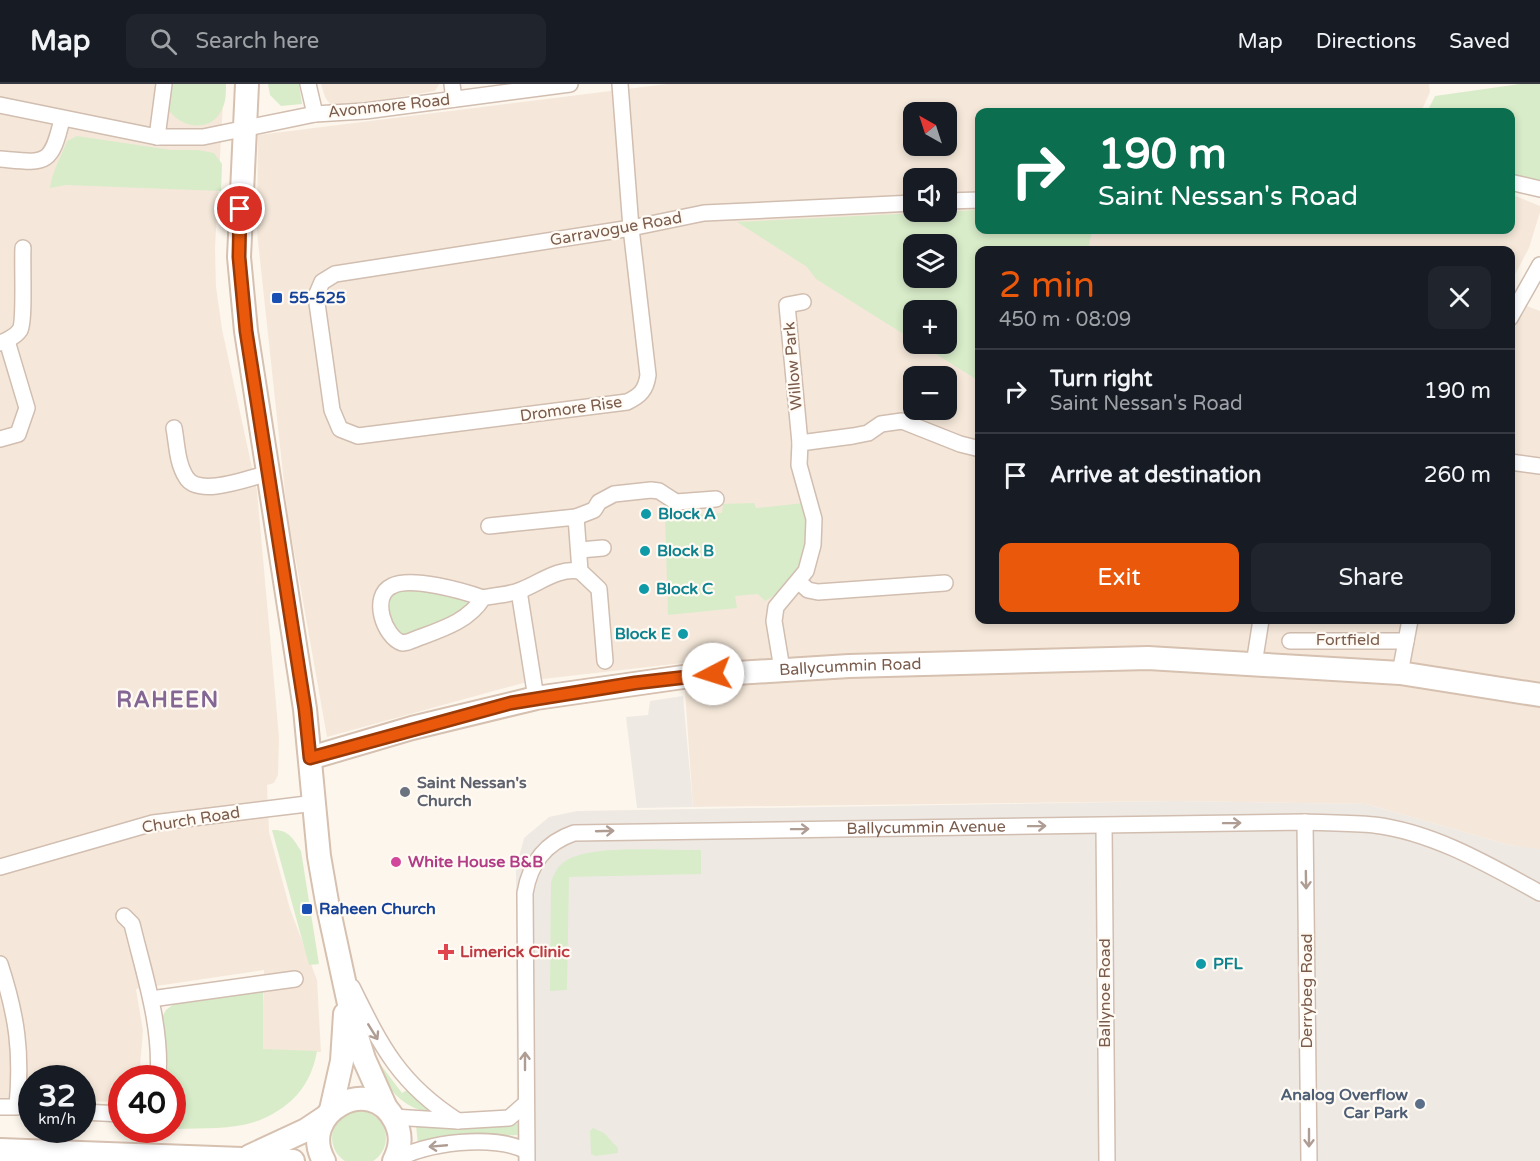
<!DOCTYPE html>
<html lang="en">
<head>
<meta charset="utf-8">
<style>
  body { margin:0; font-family:"Varela Round",sans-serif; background:#20242c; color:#f1f3f6; height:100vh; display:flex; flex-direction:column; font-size:22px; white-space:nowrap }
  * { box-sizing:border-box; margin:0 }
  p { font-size:20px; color:#9ea1a6 }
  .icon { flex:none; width:33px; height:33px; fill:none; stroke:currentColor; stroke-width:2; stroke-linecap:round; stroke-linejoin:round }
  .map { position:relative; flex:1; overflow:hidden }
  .sheet { position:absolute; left:975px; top:162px; width:540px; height:378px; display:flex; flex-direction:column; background:#171b24; border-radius:12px; box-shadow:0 3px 9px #0003 }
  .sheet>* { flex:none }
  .hud { position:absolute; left:975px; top:24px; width:540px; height:126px; border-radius:12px; box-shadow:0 3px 9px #0003; background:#0b6e4f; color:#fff; overflow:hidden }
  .needle { width:39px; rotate:321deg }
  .buttons { position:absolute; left:903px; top:18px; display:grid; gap:12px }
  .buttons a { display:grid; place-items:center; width:54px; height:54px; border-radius:12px; background:#171b24; box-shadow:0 3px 9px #0003; font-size:30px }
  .speed { position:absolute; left:18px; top:981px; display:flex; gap:12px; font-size:30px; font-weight:700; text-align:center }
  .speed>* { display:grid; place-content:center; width:78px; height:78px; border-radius:50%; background:#171b24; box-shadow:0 3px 9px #0003; line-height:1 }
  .speed small { font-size:15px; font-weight:400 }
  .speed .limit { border:9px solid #d22; background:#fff; color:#111 }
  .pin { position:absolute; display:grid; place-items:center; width:51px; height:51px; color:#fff; margin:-26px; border:3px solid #fff; border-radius:50%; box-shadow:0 2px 6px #0007 }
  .me { position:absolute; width:66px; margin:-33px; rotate:265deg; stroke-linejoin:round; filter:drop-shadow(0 0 4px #0008) }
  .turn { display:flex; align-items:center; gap:21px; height:126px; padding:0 24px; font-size:27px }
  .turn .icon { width:78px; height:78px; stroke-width:2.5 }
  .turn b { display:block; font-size:42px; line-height:51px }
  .round { display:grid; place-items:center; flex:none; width:63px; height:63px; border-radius:12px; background:#20242c }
  .summary { display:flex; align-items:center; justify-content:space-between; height:102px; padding:0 24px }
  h1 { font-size:36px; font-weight:600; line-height:45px; color:#ea580c }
  .primary-button { display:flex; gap:12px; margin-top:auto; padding:12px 24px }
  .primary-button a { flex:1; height:69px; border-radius:12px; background:#ea580c; color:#fff; font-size:24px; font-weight:600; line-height:69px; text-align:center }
  .primary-button a+a { background:#20242c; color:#f1f3f6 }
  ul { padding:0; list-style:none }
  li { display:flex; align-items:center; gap:18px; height:84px; padding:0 24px; border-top:2px solid #363941 }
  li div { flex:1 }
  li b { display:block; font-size:22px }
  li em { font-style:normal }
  header { display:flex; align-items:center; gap:36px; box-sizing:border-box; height:84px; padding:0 30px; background:#171b24; border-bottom:2px solid #363941 }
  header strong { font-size:28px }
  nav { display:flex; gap:33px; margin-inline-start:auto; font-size:21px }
  .search { width:420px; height:54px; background:#20242c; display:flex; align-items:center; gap:15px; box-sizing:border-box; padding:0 21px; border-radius:12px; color:#9ea1a6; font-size:22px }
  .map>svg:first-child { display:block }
  .residential { fill:#f5e8da; fill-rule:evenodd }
  .industrial { fill:#efe9e4 }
  .green { fill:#d8ecc9; fill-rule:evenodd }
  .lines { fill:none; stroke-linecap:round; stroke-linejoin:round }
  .street-casing { stroke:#d1beb0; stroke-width:18 }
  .secondary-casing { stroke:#d6c0b0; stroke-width:26 }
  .street { stroke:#fff; stroke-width:15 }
  .secondary { stroke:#fff; stroke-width:22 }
  .oneway { stroke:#af9d94 }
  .route-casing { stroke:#983908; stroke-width:15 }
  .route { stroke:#ea580c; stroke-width:10 }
  .transit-dot { fill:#1a4fb4; stroke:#fffaf3; stroke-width:2 }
  .culture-dot { fill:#0f9aa8; stroke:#fffaf3; stroke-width:2 }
  .worship-dot { fill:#6b7280; stroke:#fffaf3; stroke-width:2 }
  .hotel-dot { fill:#d1479c; stroke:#fffaf3; stroke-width:2 }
  .health-dot { fill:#e0444e; stroke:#fffaf3; stroke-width:2 }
  .service-dot { fill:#5c6f8a; stroke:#fffaf3; stroke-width:2 }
  .labels { text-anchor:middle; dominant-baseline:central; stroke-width:4.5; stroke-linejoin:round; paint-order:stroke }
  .street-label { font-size:16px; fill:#7a5c4d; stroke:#fffaf3 }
  .transit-label { font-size:16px; font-weight:bold; fill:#164399; stroke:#fffaf3; text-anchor:start }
  .culture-label { font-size:16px; font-weight:bold; fill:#0d838f; stroke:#fffaf3; text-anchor:start }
  .worship-label { font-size:16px; font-weight:bold; fill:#5b616d; stroke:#fffaf3; text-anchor:start }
  .hotel-label { font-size:16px; font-weight:bold; fill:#b23c85; stroke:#fffaf3; text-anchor:start }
  .health-label { font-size:16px; font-weight:bold; fill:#be3a42; stroke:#fffaf3; text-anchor:start }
  .service-label { font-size:16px; font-weight:bold; fill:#4e5e75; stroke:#fffaf3; text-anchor:end }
  .district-label { font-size:22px; font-weight:bold; letter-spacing:1.5px; fill:#846695; stroke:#fffaf3 }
</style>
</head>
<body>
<header>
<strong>Map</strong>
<div class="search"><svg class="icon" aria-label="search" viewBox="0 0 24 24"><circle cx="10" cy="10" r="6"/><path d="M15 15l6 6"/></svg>Search here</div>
<nav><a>Map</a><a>Directions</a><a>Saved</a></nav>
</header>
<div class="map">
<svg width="1540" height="1077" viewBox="0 0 1540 1077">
  <rect width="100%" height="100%" fill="#fdf6ec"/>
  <g class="residential">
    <path d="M0,0H224L215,164L216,203L222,245L257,407L279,653L278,691L274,699L267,701L269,748L290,825L317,896L321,968L262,967L264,886L136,905L143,947L139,994H122L121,1018L83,1017L82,994H32L31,1016L0,1015Z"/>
    <path d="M321,0H439L435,7L339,23L330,20L325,13Z"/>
    <path d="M667,0H1429L1430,8L1421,28H980V146H1510L1511,110L1540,122V128L1529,164L1511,198L1510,166H980V536H1510L1511,216L1540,227V766L1509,761L1366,720L1175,717L693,723L683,579L534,596L327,653L287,427L257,148L258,51ZM914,28H946V62H914ZM914,94H946V128H914ZM914,160H946V194H914ZM914,226H946V260H914ZM914,292H946V326H914Z"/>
  </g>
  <g class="industrial">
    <path d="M683,612L693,723L637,724L626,633L648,631L650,617Z"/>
    <path d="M1175,717L1366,720L1509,761L1540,765V1077H517L516,785L524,754L549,733L577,727Z"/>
  </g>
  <g class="green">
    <path d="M170,0H226C226,10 226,20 220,29C208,49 179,43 168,25Z"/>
    <path d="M268,0H299L302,20L281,22L270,11Z"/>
    <path d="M1520,0H1540V98L1511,91L1510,28H1427L1435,12Z"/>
    <path d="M77,52L171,66H198L214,69L222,80L221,107L66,101L50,104C52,88 61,73 67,57Z"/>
    <path d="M979,126L980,146H1092L1088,166H980L979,297L920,260H946V226H914L913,256L816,195L807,183L737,138ZM946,160V194H914V160Z"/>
    <path d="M754,419L756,424L804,419C813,464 806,494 765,517L758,510L735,512L737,524L668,531L665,433L722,429L723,420Z"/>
    <path d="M401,505L435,507L466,516L468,520L464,528L406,553L397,551L387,528L390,509Z"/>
    <path d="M272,746C288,745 293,754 301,767L319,880L309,881Z"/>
    <path d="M701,766V790L569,793L567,906L550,907L551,798C555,788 558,781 567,776C595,760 666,767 701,766Z"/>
    <path d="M263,903V965L317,967C314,986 305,1004 292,1016C255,1049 219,1043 173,1045L172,994H169L162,933L166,926L175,919Z"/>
    <path d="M377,976L402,1009L407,1006L436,1029C403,1026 390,1007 374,980Z"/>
    <circle cx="359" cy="1054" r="27"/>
    <path d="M518,1040L519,1051L434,1054L418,1061L416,1041Z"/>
    <path d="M593,1044L604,1049L618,1064V1069L595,1072L591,1070L590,1047Z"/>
  </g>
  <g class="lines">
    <defs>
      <g id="street">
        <path d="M308,0L315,30"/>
        <path d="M452,0L454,15"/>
        <path d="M620,0L631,144L648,291C646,306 640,312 627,318L358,352L340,345L332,326L316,212L322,198L335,190L631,144L704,129L914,119"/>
        <path d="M0,21L157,53H203L315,30L365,27L570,0"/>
        <path d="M157,53L164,0"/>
        <path d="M0,75C45,79 51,83 62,35"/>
        <path d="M1510,98L1540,105"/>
        <path d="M946,117L980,116"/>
        <path d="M1510,234L1540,181"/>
        <path d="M0,259C6,257 16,252 20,246C25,237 22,179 23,164"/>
        <path d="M174,344C177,360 177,379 186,393C198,414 249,394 269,389"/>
        <path d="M0,355L18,350L27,324L7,257"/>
        <path d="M800,359L853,352L868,349L881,340L902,337L960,360L980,365"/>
        <path d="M1510,378L1540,382"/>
        <path d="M576,433L594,426L599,418L614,410L651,406L659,407L676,418L716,415"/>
        <path d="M489,442L576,433L580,487L599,505L605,577"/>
        <path d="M580,466L603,464"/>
        <path d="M799,498L808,506L818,508L945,499"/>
        <path d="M519,507L536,614"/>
        <path d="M483,514C463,507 411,492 392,502C370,512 384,553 402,559L408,558C435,547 467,540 483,514C495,511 510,511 521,506C542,498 556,484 580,487"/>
        <path d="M1290,557H1406"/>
        <path d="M1254,580L1261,536"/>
        <path d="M782,585L774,537L776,523L806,487L813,461L814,435L799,381L800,359L787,221L803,218"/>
        <path d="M1400,589L1410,536"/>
        <path d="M1305,738L1309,1077"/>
        <path d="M1104,742L1107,1077"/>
        <path d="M0,783L153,739L315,719"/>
        <path d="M124,832L132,840C144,890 162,942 158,994"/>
        <path d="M0,880C17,932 22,968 17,1023H0"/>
        <path d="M352,903C382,964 400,1000 458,1037"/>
        <path d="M151,915L295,895"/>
        <path d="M82,1028L122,1030"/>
        <path d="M393,1033L458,1037L509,1034L525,1020"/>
        <path d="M395,1077C423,1058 496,1050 526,1067"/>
        <path id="s1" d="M527,1077L525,809C530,779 545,759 574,749L1305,738C1328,739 1352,739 1374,741C1433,748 1489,781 1540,809"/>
      </g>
      <g id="secondary">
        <path d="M247,0L239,173L246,247L305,625L319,772L327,818L354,943L364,975L386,1024"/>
        <path id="s2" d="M310,674L412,644L536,614L690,592L849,582L1148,574L1400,589L1540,611"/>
        <path d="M331,1026L342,977L345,930"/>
        <path d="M0,1066L293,1077"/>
        <path d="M250,1072L306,1046L324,1034"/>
        <path d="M324,1077C297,1029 371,988 395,1037C402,1051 401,1063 394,1077"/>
      </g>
    </defs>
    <use href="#street" class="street-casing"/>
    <use href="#secondary" class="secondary-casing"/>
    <use href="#street" class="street"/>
    <use href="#secondary" class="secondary"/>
  </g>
  <defs><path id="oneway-shaft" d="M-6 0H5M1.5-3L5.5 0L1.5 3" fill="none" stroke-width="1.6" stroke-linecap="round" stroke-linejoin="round" transform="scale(1.5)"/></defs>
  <g class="oneway">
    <use href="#oneway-shaft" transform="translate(1232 739) rotate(-1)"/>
    <use href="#oneway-shaft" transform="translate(1037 742) rotate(-1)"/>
    <use href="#oneway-shaft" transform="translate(800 745) rotate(-1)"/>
    <use href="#oneway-shaft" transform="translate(605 747) rotate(-2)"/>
    <use href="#oneway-shaft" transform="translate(1306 796) rotate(89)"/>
    <use href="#oneway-shaft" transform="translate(373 948) rotate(58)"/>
    <use href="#oneway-shaft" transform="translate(525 977) rotate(-90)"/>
    <use href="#oneway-shaft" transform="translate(1309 1054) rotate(90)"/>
    <use href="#oneway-shaft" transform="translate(438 1062) rotate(175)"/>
  </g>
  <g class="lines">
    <defs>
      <path id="route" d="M240,125L239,173L246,247L305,625L310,674L511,619L635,599L713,590"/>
    </defs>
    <use href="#route" class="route-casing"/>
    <use href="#route" class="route"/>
  </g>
  <g class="transit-dot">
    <rect x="271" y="208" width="12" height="12" rx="3"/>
    <rect x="301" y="819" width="12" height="12" rx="3"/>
  </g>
  <g class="culture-dot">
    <circle cx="646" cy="430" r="6"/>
    <circle cx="645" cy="467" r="6"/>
    <circle cx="644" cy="505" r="6"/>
    <circle cx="683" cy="550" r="6"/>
    <circle cx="1201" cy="880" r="6"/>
  </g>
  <circle class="worship-dot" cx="405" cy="708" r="6"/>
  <circle class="hotel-dot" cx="396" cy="778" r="6"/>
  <path class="health-dot" d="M443 859h6v6h6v6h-6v6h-6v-6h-6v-6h6z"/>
  <circle class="service-dot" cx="1420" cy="1020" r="6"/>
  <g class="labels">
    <g class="street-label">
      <text transform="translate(389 22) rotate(-6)">Avonmore Road</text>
      <text transform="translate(616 145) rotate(-10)">Garravogue Road</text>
      <text transform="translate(793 282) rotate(-95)">Willow Park</text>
      <text transform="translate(571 325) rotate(-8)">Dromore Rise</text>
      <text x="1348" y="556">Fortfield</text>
      <text stroke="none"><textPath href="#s2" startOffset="550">Ballycummin Road</textPath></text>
      <text transform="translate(191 736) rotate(-9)">Church Road</text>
      <text stroke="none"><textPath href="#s1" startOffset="702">Ballycummin Avenue</textPath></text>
      <text transform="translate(1307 907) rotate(-90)">Derrybeg Road</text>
      <text transform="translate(1105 909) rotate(-90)">Ballynoe Road</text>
    </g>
    <g class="transit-label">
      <text x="289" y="214">55-525</text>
      <text x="319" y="825">Raheen Church</text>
    </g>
    <g class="culture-label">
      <text x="658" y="430">Block A</text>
      <text x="657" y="467">Block B</text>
      <text x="656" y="505">Block C</text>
      <text x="671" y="550" text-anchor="end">Block E</text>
      <text x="1213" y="880">PFL</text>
    </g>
    <g class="worship-label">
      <text x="417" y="699">Saint Nessan's<tspan x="417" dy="18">Church</tspan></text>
    </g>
    <g class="hotel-label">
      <text x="408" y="778">White House B&amp;B</text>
    </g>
    <g class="health-label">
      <text x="460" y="868">Limerick Clinic</text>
    </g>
    <g class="service-label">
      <text x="1408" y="1011">Analog Overflow<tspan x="1408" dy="18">Car Park</tspan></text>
    </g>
    <g class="district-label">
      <text x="168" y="616">RAHEEN</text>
    </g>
  </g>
</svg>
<div class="buttons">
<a><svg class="needle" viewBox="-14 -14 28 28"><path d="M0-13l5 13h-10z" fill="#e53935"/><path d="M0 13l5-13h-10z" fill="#9ea1a6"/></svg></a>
<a><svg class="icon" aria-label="sound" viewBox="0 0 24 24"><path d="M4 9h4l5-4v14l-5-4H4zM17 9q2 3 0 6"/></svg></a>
<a><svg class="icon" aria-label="layers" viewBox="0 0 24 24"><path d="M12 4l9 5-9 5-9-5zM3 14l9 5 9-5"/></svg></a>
<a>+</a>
<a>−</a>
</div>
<div class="speed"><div>32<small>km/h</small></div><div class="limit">40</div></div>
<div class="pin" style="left:240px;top:125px;background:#d93025"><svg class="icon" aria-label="arrive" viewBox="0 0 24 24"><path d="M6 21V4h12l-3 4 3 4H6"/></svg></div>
<svg class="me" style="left:713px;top:590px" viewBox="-20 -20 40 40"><circle r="19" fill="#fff"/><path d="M0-13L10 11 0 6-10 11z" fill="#ea580c"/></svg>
<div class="hud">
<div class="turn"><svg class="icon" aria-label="right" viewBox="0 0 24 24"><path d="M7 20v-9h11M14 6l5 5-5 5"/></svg><div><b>190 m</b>Saint Nessan's Road</div></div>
</div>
<section class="sheet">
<div class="summary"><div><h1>2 min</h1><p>450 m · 08:09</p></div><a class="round"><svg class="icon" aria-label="close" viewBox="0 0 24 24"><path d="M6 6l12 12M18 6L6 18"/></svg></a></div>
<ul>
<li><svg class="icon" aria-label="right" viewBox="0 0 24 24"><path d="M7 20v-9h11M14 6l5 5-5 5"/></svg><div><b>Turn right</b><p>Saint Nessan's Road</p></div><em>190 m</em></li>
<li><svg class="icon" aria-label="arrive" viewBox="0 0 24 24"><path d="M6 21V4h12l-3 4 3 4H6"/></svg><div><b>Arrive at destination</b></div><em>260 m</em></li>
</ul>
<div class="primary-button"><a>Exit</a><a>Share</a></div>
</section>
</div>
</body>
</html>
